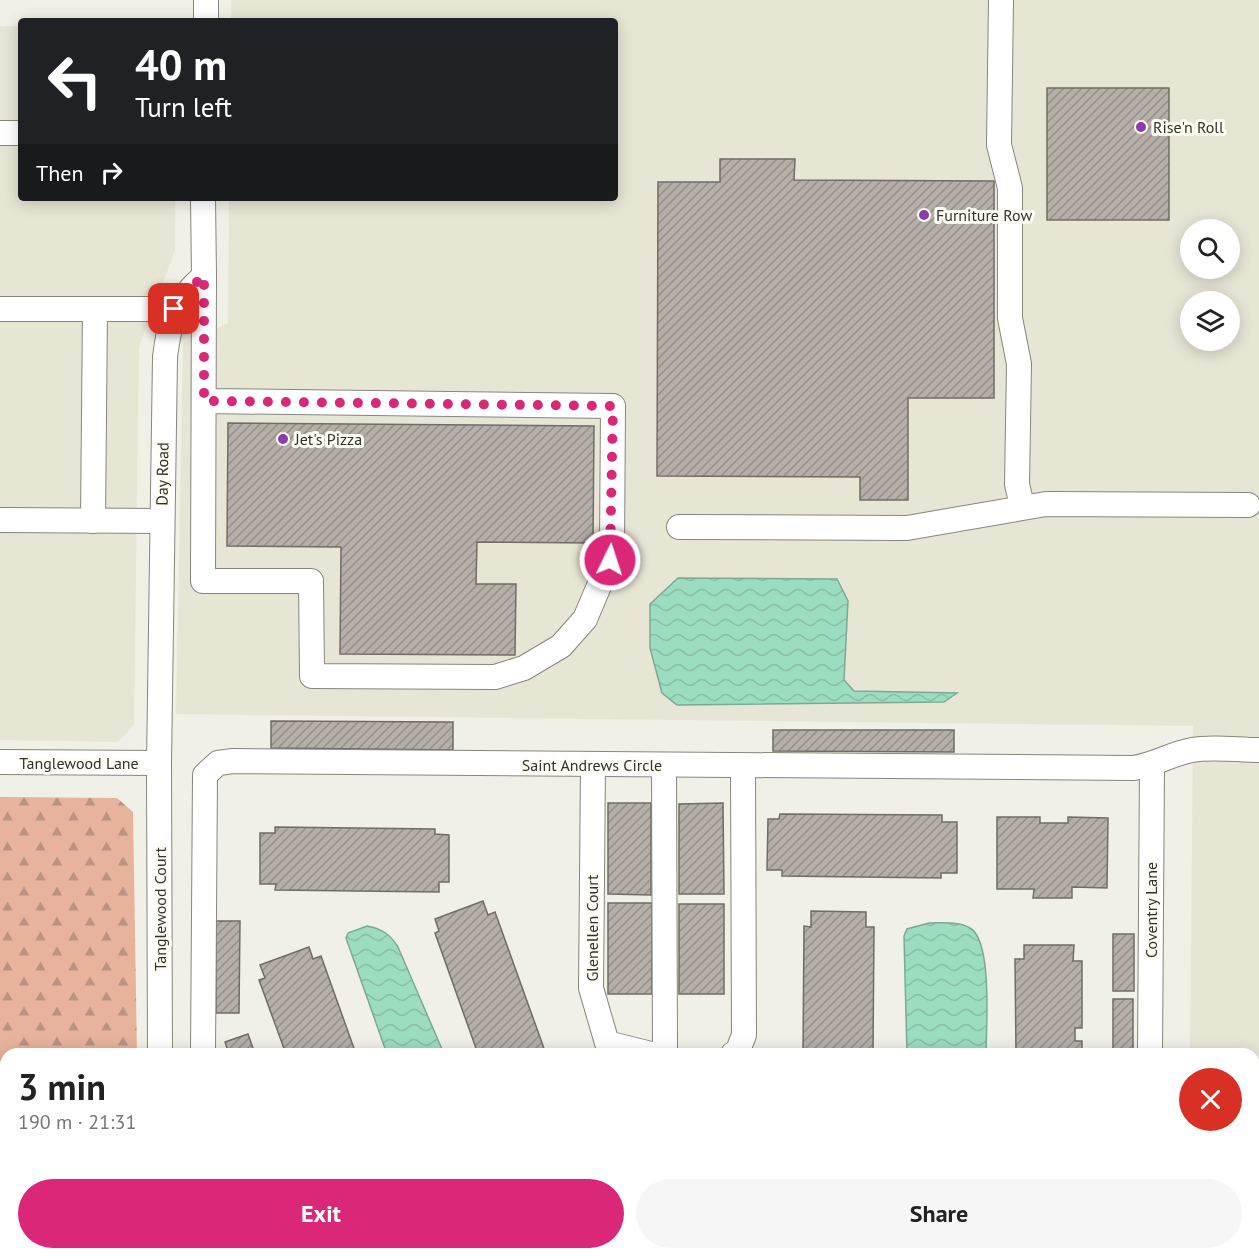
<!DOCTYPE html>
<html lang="en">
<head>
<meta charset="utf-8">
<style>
  body { margin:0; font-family:"PT Sans",sans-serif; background:#f6f6f6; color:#222; height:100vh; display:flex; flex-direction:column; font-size:22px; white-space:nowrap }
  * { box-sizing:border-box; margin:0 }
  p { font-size:20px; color:#767676 }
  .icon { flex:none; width:33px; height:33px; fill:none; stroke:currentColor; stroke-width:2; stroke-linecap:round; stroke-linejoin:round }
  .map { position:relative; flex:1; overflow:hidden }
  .panel { position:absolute; left:0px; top:1048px; width:1260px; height:212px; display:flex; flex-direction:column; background:#fff; border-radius:18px 18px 0 0; box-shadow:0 3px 15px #0003 }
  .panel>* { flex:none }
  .hud { position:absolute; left:18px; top:18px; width:600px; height:183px; border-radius:6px; box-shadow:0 3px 15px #0003; background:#202124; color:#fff; overflow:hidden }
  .buttons { position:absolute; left:1180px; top:219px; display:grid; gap:12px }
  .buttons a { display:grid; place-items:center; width:60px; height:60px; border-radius:50%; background:#fff; box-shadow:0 3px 15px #0003; font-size:30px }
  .pin { position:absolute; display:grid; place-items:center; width:51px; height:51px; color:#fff; margin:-26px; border-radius:12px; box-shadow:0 3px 9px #0006 }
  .me { position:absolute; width:66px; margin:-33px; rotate:4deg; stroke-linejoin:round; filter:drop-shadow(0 0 4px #0008) }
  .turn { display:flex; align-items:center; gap:21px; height:126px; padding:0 18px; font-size:27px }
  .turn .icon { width:78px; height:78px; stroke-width:2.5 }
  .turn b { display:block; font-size:42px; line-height:51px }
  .then { display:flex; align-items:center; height:57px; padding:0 18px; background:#0003; gap:12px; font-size:22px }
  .round { display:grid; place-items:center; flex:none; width:63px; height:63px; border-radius:32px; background:#f6f6f6 }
  .summary { display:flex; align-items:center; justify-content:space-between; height:102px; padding:0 18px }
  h1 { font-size:36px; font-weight:700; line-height:45px }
  .cta { display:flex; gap:12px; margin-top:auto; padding:12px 18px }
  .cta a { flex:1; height:69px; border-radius:36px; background:#db2777; color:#fff; font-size:24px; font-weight:700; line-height:69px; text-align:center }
  .cta a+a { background:#f6f6f6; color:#222 }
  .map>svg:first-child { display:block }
  .built { fill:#e7e6d5; fill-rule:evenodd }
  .forest { fill:url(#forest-firs) }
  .water { fill:url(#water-waves); stroke:#7da994; stroke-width:1.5 }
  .building { fill:url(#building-hatch); stroke:#726c65; stroke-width:1.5 }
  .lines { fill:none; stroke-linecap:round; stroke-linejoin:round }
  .minor-casing { stroke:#87867d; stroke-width:26 }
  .minor { stroke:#fff; stroke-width:24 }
  .route { stroke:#db2777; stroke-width:10; stroke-dasharray:0 18 }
  .poi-dot { fill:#8c3bab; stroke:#fefdf3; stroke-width:2 }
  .labels { text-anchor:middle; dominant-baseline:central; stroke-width:6; stroke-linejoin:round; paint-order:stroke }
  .poi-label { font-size:16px; fill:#32312e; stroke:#fefdf3; text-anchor:start }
  .street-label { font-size:16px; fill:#32312e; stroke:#fefdf3 }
</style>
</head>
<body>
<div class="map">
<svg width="1259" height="1259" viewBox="0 0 1259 1259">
  <defs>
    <pattern id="forest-firs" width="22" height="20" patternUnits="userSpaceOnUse" patternTransform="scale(1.5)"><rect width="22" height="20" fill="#e7b39c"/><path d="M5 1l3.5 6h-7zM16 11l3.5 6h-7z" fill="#bc9280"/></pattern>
    <pattern id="water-waves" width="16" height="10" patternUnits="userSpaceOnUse" patternTransform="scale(1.5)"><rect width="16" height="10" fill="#9dddbf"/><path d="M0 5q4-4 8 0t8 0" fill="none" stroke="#88bea4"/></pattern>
    <pattern id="building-hatch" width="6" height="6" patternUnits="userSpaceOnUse" patternTransform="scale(1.5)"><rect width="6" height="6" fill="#b5afa8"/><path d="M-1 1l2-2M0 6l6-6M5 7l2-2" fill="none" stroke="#948f89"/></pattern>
  </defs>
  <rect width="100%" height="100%" fill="#f0f0e6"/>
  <g class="built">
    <path d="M231,0H1259V1259H1188V1254H1254V1054H1190L1193,726L176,714L183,343L228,323L229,198H615V21H231ZM1191,230H1230V268H1191ZM1191,302H1230V340H1191Z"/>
    <path d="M0,26H21V198H175V251L139,347L134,725L118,742L0,740Z"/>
  </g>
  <path class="forest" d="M0,797L117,798L133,812L137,1054H6V1061H0Z"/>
  <g class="water">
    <path d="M678,578L837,579L848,601L844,680L854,691L957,693L944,702L677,705L662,693L650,648V604Z"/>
    <path d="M929,923C942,923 959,921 970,928C993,941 986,1029 986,1054H907L904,936L907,929Z"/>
    <path d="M367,926C382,929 390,934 398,947L444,1054H387L346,938L348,933Z"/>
  </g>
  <g class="building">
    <rect x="1047" y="88" width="122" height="132"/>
    <path d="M720,159H795L794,180L994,181V398H908V500H860V477L657,476L658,182H720Z"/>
    <path d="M228,423L594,426L593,543L477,542L476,584H516L515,655L340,654L341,547L227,546Z"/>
    <path d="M271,721L453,722V750L271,748Z"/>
    <path d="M773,730H954V752L773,751Z"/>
    <path d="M608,803H651V895L608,894Z"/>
    <path d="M723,803L724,894H679V804Z"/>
    <path d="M780,814L942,815V822H957V873H941V878L782,876V870H767L768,819H779Z"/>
    <path d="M997,817H1040V823H1068V817L1108,818L1107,888L1072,887V898H1033L1034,889H997Z"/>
    <path d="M275,827L435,829V834L449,835V882H439V892L275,890L276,884H260V833H275Z"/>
    <path d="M483,901L488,915L495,912L546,1054H478L435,933L439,931L435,919Z"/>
    <rect x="608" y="903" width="44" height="91"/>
    <rect x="679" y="904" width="45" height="90"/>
    <path d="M811,911L866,912V927H874L873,1054H803L804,926L811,927Z"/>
    <path d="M216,921H240L239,1013H216Z"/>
    <rect x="1113" y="934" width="21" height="57"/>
    <path d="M1024,945H1074L1073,961H1082V1028H1075V1041H1082V1054H1016L1015,959H1024Z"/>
    <path d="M309,947L313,959L321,956L356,1054H286L259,980L265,978L260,965Z"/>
    <rect x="1113" y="999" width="20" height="55"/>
    <path d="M248,1034L255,1054H229L225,1042Z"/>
    <path d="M448,1254H510L512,1259H434Z"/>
  </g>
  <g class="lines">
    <defs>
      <g id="minor">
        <path d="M1001,0L999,145L1010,188V318L1019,364L1017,484L1022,506"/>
        <path d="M206,21V0"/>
        <path d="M0,133H21"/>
        <path d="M204,276L203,581H311L312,676L495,677L524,668L561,646L585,619L610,560L612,547L613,406L205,401"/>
        <path d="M0,309H174"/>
        <path d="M0,520L162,521"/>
        <path d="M93,521L95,309"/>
        <path d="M679,527L907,528L1046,504L1248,505"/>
        <path d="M0,762L159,763"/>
        <path d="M593,765L591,988L607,1043L651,1054"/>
        <path d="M664,765L665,1054"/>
        <path d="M160,1054L159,763L165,357C170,318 174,303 204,276L203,198"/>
        <path d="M203,1054L205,775L218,763L233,761L1133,768C1155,765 1170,754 1192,750C1212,746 1238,750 1259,750"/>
        <path d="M733,1054L737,1053L744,1035L743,766"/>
        <path d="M1150,1054L1152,766"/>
        <path d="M0,1202H6"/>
        <path d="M1153,1254L1154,1259"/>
        <path d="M202,1259V1254"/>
      </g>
    </defs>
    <use href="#minor" class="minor-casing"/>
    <use href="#minor" class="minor"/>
  </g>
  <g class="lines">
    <path class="route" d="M174,309L184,293L204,276V401L613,406L610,560"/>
  </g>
  <g class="poi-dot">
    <circle cx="1141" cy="127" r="6"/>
    <circle cx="924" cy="215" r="6"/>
    <circle cx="283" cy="439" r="6"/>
  </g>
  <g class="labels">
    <g class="poi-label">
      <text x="1153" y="127">Rise'n Roll</text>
      <text x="936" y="215">Furniture Row</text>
      <text x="295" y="439">Jet's Pizza</text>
    </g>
    <g class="street-label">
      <text transform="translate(162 474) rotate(-89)">Day Road</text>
      <text x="79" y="763">Tanglewood Lane</text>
      <text x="592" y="765">Saint Andrews Circle</text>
      <text transform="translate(160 909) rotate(-90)">Tanglewood Court</text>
      <text transform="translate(1151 910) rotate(-90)">Coventry Lane</text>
      <text transform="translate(592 928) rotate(-90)">Glenellen Court</text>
    </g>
  </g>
</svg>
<div class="buttons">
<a><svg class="icon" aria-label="search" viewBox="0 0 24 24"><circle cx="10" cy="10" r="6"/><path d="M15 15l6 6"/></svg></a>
<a><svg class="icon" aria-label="layers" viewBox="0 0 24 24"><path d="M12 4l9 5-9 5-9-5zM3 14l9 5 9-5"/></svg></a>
</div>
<div class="pin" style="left:174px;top:309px;background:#d93025"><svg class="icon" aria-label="arrive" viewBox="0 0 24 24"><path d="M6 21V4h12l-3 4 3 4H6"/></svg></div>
<svg class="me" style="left:610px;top:560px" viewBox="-20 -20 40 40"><circle r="17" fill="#db2777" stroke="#fff" stroke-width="3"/><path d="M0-11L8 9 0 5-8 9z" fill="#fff"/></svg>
<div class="hud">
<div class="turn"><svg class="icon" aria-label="left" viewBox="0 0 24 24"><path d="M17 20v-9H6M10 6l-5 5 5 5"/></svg><div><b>40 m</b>Turn left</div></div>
<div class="then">Then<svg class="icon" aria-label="right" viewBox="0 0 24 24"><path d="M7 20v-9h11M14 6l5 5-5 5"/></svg></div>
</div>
<section class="panel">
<div class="summary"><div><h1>3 min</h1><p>190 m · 21:31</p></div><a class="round" style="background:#d93025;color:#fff"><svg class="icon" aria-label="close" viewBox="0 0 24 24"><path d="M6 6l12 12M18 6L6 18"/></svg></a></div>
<div class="cta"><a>Exit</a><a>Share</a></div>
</section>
</div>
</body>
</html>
